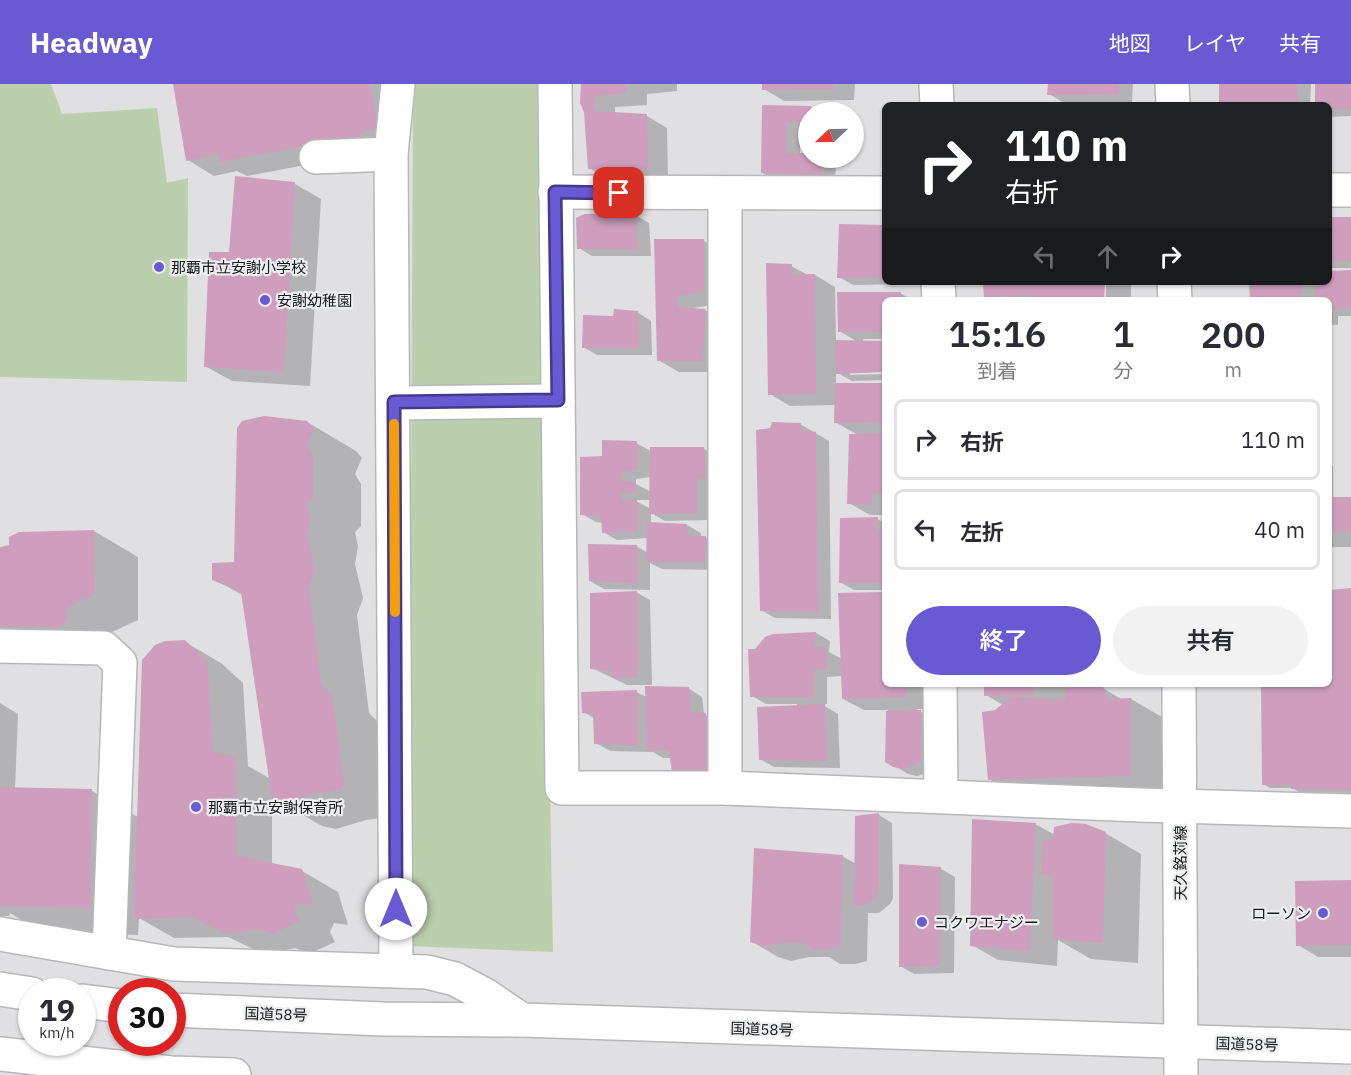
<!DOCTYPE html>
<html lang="ja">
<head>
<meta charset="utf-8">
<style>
  body { margin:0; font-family:"IBM Plex Sans","Noto Sans JP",sans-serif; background:#f2f2f3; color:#2b2b33; height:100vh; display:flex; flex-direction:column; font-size:22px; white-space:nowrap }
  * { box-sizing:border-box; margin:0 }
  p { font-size:20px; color:#7c7c81 }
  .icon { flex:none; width:33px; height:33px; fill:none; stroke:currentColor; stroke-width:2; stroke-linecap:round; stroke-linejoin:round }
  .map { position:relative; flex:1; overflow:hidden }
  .sheet { position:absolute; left:882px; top:213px; width:450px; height:390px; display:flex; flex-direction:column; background:#fff; border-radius:9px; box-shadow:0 2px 4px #0004 }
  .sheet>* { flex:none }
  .top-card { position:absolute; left:882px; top:18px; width:450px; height:183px; border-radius:9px; box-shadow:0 2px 4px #0004; background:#202124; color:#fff; overflow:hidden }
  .needle { width:39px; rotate:248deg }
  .controls { position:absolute; left:798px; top:18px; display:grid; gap:12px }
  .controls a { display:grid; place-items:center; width:66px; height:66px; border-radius:50%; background:#fff; box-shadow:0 2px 4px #0004; font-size:30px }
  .speed { position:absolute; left:18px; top:894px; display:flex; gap:12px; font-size:30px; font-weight:700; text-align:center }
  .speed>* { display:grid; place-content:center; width:78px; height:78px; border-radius:50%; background:#fff; box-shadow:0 2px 4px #0004; line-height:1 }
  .speed small { font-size:15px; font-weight:400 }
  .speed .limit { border:9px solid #d22; background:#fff; color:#111 }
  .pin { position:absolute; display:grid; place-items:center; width:51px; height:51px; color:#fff; margin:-26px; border-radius:12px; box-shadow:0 3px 9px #0006 }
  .me { position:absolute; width:66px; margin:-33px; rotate:0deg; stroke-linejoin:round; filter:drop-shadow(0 0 4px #0008) }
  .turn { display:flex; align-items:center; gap:21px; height:126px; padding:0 24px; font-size:27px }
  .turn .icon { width:78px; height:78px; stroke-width:2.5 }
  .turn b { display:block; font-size:42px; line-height:51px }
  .lanes { display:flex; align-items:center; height:57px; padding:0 24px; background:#0003; justify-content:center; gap:30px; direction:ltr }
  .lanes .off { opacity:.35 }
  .eta { display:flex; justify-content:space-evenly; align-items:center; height:102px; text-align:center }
  .eta b { font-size:36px; font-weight:600; line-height:42px }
  .cta { display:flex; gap:12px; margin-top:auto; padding:12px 24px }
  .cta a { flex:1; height:69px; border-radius:36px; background:#695ad4; color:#fff; font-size:24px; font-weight:600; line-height:69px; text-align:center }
  .cta a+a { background:#f2f2f3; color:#2b2b33 }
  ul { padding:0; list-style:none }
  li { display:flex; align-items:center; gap:18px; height:81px; margin:0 12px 9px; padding:0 12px; border:3px solid #e1e1e2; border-radius:9px }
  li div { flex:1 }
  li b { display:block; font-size:22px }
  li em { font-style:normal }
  header { display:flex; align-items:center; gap:36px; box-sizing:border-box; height:84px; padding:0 30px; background:#695ad4; color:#fff }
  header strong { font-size:28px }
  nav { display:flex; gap:33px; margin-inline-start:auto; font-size:21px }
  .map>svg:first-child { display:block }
  .green { fill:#bccfad }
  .shadow { fill:#0003; fill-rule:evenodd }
  .building { fill:#ce9ebc }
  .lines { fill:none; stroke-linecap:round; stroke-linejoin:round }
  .minor-casing { stroke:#b6b7b9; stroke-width:36 }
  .highway-casing { stroke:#b6b7b9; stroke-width:36 }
  .minor { stroke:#fff; stroke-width:33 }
  .highway { stroke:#fff; stroke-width:33 }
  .route-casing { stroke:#443a8a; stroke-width:15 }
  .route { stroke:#695ad4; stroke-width:10 }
  .slow { stroke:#f59e0b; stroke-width:10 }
  .poi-dot { fill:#695ad4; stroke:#edeef0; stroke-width:2 }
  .labels { text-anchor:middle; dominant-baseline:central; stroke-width:4.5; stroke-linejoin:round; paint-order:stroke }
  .poi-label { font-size:15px; fill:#1a1a1b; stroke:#edeef0; text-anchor:start }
  .street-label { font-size:15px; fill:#1a1a1b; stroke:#edeef0 }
</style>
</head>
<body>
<header>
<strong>Headway</strong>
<nav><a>地図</a><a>レイヤ</a><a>共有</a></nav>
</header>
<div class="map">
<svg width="1351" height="991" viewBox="0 0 1351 991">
  <rect width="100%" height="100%" fill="#e0e0e3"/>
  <g class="green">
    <path d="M0,0H51L62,30L157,24L167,99L188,94L187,298L0,293Z"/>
    <path d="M413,0H537L553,868L409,862Z"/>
  </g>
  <g class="shadow">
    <path d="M174,0H393L389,65L247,92L237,87L214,92L188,76Z"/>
    <path d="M583,0H677V7L647,10V21L615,23V30L647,32L667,44L668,96H610L589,84Z"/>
    <path d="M763,0H855L854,16L784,17L764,5Z"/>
    <path d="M1049,0H1133L1132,18H1107V21H1127H1053L1066,20L1049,10Z"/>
    <path d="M1221,0H1311L1310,21H1220Z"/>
    <path d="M1317,0H1351V32L1330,33L1329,21H1316Z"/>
    <path d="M764,22L811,23L819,28H808V46H800V71H808V74H826L836,79L835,98L776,97L763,89Z"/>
    <path d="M295,100L321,115L310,302L232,297L205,282L231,170Z"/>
    <path d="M635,131L649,139L651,172H592L579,164Z"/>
    <path d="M1351,134V184H1331L1329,183V135Z"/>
    <path d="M885,143V198H907V200L853,201L839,193Z"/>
    <path d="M656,156L704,157L725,169L724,219L693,224L705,226L725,238L723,288H679L658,276Z"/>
    <path d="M791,182L808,191H815L835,203L836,258H858L839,247V209H900L912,216H885V255H863V258H885V287L850,288V291L885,290V296L852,297L836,288V300H885V431H870L849,419L858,351L835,338L836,321L790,322L770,310Z"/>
    <path d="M1351,188V232H1338V241H1329V216H1251V198H1329V189Z"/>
    <path d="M984,198H1103V216H992L985,212Z"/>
    <rect x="1106" y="198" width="25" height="18"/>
    <path d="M637,228L651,237L652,271H597L583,263Z"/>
    <path d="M307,338L356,367L362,374L355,390L361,400V442L355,448L358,462L355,480L363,514L357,531L369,629L380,640L389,733L366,736L336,745L322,742L272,713V781L302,787L338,808L348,841L334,839L330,848L335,858L309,870L295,864L264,870L228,853L174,854L139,834L138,851L44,849L10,829L9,832H0V619L18,630L15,705L92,707L138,733L185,558L221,579L243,599L248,682L271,695L242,511L214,495L235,480Z"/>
    <path d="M800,340L829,357L831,535L775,534L761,526Z"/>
    <path d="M636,359L651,367L704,365L718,373L710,436L665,437L651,429V440L687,441L701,449V453H705L719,461V486L662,485L650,479V506L604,505L590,497L636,462L648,469V454L617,456L603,448V439L596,438L582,430L603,374ZM651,393V408L636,400V395ZM634,416H651V425Z"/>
    <path d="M1329,379L1333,382V415H1351V463H1329Z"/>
    <path d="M877,435L885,439V506H854L840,498Z"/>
    <path d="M94,447L138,473V536L110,549L111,561L0,566V464Z"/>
    <path d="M1351,506V709L1299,708L1292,704H1270L1263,700L1262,600H1329V507Z"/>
    <path d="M636,508L650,516L652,601H627L592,584Z"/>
    <path d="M885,510V600H925L926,625H916L935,636V686L917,692L908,690L887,677L888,626H864L843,615V592L827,593V620H821L838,630L840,684L774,683L760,675L797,623V620H766L752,612L816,549L830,557L829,568L842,575Z"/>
    <path d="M986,600H1069V603L1102,604L1123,616L1131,615L1167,636V712L1025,716L989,695L995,628L1003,621L986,611Z"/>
    <path d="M688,604L702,613L704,630L719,638L720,694L687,696L671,674H663L653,668L610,667L596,659L595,635L584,628L636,608L647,613Z"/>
    <path d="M879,731L892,739L893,814L890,820L879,829H868L867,877L855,880H840L829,873H809L791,877L778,873L751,857L842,772L856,780Z"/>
    <path d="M1035,740L1055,751L1105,749L1141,770L1138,879L1091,875L1058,856L1057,882L998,876L972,861Z"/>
    <path d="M941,785L955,793L954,889L914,890L900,882Z"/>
    <path d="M1351,798V873H1318L1298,861Z"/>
  </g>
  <g class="building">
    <path d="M173,0H370L378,44L363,47V51L219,78L218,70L186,77Z"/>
    <path d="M581,0H627L626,9L595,12V27L647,30L648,85H588L584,28L580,19Z"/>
    <path d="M762,0H834V5L762,6Z"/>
    <path d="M1048,0H1119V10L1047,11Z"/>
    <rect x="1219" y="0" width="78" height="21"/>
    <path d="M1315,0H1351V25H1329V21H1315Z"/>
    <path d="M1052,18L1103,19V21H1052Z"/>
    <path d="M762,21L811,22V28H808V39L787,38L786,69H808V74H822V91L761,89Z"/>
    <path d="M235,92L295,98L284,288L204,283L209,168H229Z"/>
    <path d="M635,129L638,165H577L576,134L584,130Z"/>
    <rect x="1329" y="133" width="22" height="44"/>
    <path d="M839,140L885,141V193L837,194Z"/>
    <path d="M654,155H704V208L678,212V223L705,225L703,277H657Z"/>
    <path d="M766,179L792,180L791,190H815L816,310L768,311Z"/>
    <path d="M1351,186V224L1329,225V216H1316L1315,198H1329V187Z"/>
    <path d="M983,198H1105L1104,216H1031L1030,211L984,213Z"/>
    <path d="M1249,198H1302V216H1250Z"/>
    <path d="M837,208H901V216H885V248H838Z"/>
    <path d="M614,225L638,227L639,264H582L583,231L613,232Z"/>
    <path d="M835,256L885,257V288L836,290Z"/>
    <path d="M835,299H885V338L834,339Z"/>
    <path d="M264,332L307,337L314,345L307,362L313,371V413L307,420L310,434L307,451L315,485L309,502L321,600L332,611L344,700L341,706L316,709L287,718L272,715L241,508L212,496V479L234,478L237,344L242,337Z"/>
    <path d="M772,338L801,339L800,346L816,348L818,528L760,527L756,346L770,344Z"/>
    <path d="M885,349V409H872V421L847,420L849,350Z"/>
    <path d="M602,356L637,357V386L622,388V397L636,398V409H621L622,415L637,416L638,447L602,449L601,432L580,431V373L602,372Z"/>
    <path d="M650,363H704L705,394L697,395V429L649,430Z"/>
    <rect x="1329" y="413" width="22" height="35"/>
    <path d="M878,433L877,445L885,447V499H839L840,434Z"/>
    <path d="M647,438L687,440L688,452H706L705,478H646Z"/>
    <path d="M94,446L95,510L66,524L67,536L60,543H0V463L9,461V453L19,448Z"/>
    <path d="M588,460L637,461V499L589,497Z"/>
    <path d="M1351,504V706L1291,705V701H1262L1261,600H1329V506Z"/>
    <path d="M637,507L638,593L612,594V587L590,585V509Z"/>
    <path d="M885,508V600H906V613L842,615L838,509Z"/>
    <path d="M816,548L815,562L825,564L827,585L814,586L813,613H750L748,565H755L765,553L773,550Z"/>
    <path d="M185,556L207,577L213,668L236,673L237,772L302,785L313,821L298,819L294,827L300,837L273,850L258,845L227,850L191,833L137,835L134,830L142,576L155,561L165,557Z"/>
    <path d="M984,600H1033V611L984,612Z"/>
    <path d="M1065,601L1103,602L1108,615L1131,614V692L988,696L982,628L995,626L1011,613L1066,616Z"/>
    <path d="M645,602L689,603L691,628L706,629V687L672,689L669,666L647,667Z"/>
    <path d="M637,606L638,661L594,660L593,630L582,629L581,608Z"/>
    <path d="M825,620L827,677L759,676L757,623Z"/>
    <path d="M921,626V678L903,685L893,683L885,678L886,627Z"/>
    <path d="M0,703L92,705L90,824L0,822Z"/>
    <path d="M879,729V805L876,813L870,818L864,821L854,822L855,732Z"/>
    <path d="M972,735L1036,739L1030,867L970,862Z"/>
    <path d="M1071,739L1086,740L1106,748L1103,859L1053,855V792L1041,790L1042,757L1053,755L1054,743Z"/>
    <path d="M754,764L843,771L841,862L827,866L812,865L803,859H782L763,862L750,858Z"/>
    <path d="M899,780L941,783L940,882L899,883Z"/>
    <path d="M1351,796V861L1296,862L1295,797Z"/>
  </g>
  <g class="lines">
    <defs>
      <g id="minor">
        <path d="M555,0L562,704H725L1140,721L1351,727"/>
        <path d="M936,0L937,21"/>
        <path d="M1172,0L1173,21"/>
        <path d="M316,73L391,70"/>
        <path d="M1329,106H1351"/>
        <path d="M555,108L885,109"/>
        <path d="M938,198L939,216"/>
        <path d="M1174,198L1175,216"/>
        <path d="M394,319L558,317"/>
        <path d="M0,562L104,564L120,579L109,869"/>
        <path d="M940,600L941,711"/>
        <path d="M1179,600L1181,991"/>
        <path d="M725,704V110"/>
        <path d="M0,850L174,880L427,888L455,895L485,911L522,936"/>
        <path d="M396,886L391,70L398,0"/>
      </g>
      <g id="highway">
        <path d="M0,905L32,910"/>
        <path d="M82,917L122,922"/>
        <path d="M172,926L383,935L522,936L1351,963"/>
        <path d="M0,970L171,989L234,991"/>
      </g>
    </defs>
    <use href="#minor" class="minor-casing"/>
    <use href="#highway" class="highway-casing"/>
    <use href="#minor" class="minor"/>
    <use href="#highway" class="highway"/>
  </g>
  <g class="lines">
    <defs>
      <path id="route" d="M396,825L394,318L558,316L555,108L619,109"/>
    </defs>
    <use href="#route" class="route-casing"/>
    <use href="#route" class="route"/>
    <path class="slow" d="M394,340L395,528"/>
  </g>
  <g class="poi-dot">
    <circle cx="159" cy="183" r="6"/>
    <circle cx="265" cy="216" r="6"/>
    <circle cx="196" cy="723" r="6"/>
    <circle cx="1323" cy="829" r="6"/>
    <circle cx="922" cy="838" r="6"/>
  </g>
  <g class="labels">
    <g class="poi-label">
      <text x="171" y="183">那覇市立安謝小学校</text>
      <text x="277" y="216">安謝幼稚園</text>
      <text x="208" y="723">那覇市立安謝保育所</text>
      <text x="1311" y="829" text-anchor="end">ローソン</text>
      <text x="934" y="838">コクワエナジー</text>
    </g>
    <g class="street-label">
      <text transform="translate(1180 779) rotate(-90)">天久銘苅線</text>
      <text transform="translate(276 930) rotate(2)">国道58号</text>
      <text transform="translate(762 945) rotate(2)">国道58号</text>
      <text transform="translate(1247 960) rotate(2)">国道58号</text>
    </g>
  </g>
</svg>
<div class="controls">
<a><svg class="needle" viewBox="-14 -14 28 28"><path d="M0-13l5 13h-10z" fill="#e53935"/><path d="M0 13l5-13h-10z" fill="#7c7c81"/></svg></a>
</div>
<div class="speed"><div>19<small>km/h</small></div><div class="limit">30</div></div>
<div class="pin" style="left:619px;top:109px;background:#d93025"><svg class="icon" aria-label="arrive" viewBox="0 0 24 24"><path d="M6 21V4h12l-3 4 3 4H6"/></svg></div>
<svg class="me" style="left:396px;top:825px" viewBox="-20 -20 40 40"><circle r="19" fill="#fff"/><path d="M0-13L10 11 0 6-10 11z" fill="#695ad4"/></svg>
<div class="top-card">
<div class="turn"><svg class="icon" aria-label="right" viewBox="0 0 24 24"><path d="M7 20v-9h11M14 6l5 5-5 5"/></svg><div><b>110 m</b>右折</div></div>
<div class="lanes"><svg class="icon off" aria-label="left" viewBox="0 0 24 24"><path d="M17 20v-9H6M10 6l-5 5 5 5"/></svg><svg class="icon off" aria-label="ahead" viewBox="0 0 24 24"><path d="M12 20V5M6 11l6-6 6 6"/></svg><svg class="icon" aria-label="right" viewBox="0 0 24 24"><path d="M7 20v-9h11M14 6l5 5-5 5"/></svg></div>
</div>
<section class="sheet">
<div class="eta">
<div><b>15:16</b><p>到着</p></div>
<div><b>1</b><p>分</p></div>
<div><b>200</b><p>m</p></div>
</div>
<ul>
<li><svg class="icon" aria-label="right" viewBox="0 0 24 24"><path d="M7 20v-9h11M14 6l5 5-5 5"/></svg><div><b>右折</b></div><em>110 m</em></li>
<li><svg class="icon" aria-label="left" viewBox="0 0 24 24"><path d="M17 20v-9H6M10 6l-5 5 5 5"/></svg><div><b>左折</b></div><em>40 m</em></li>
</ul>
<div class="cta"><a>終了</a><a>共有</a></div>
</section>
</div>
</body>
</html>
